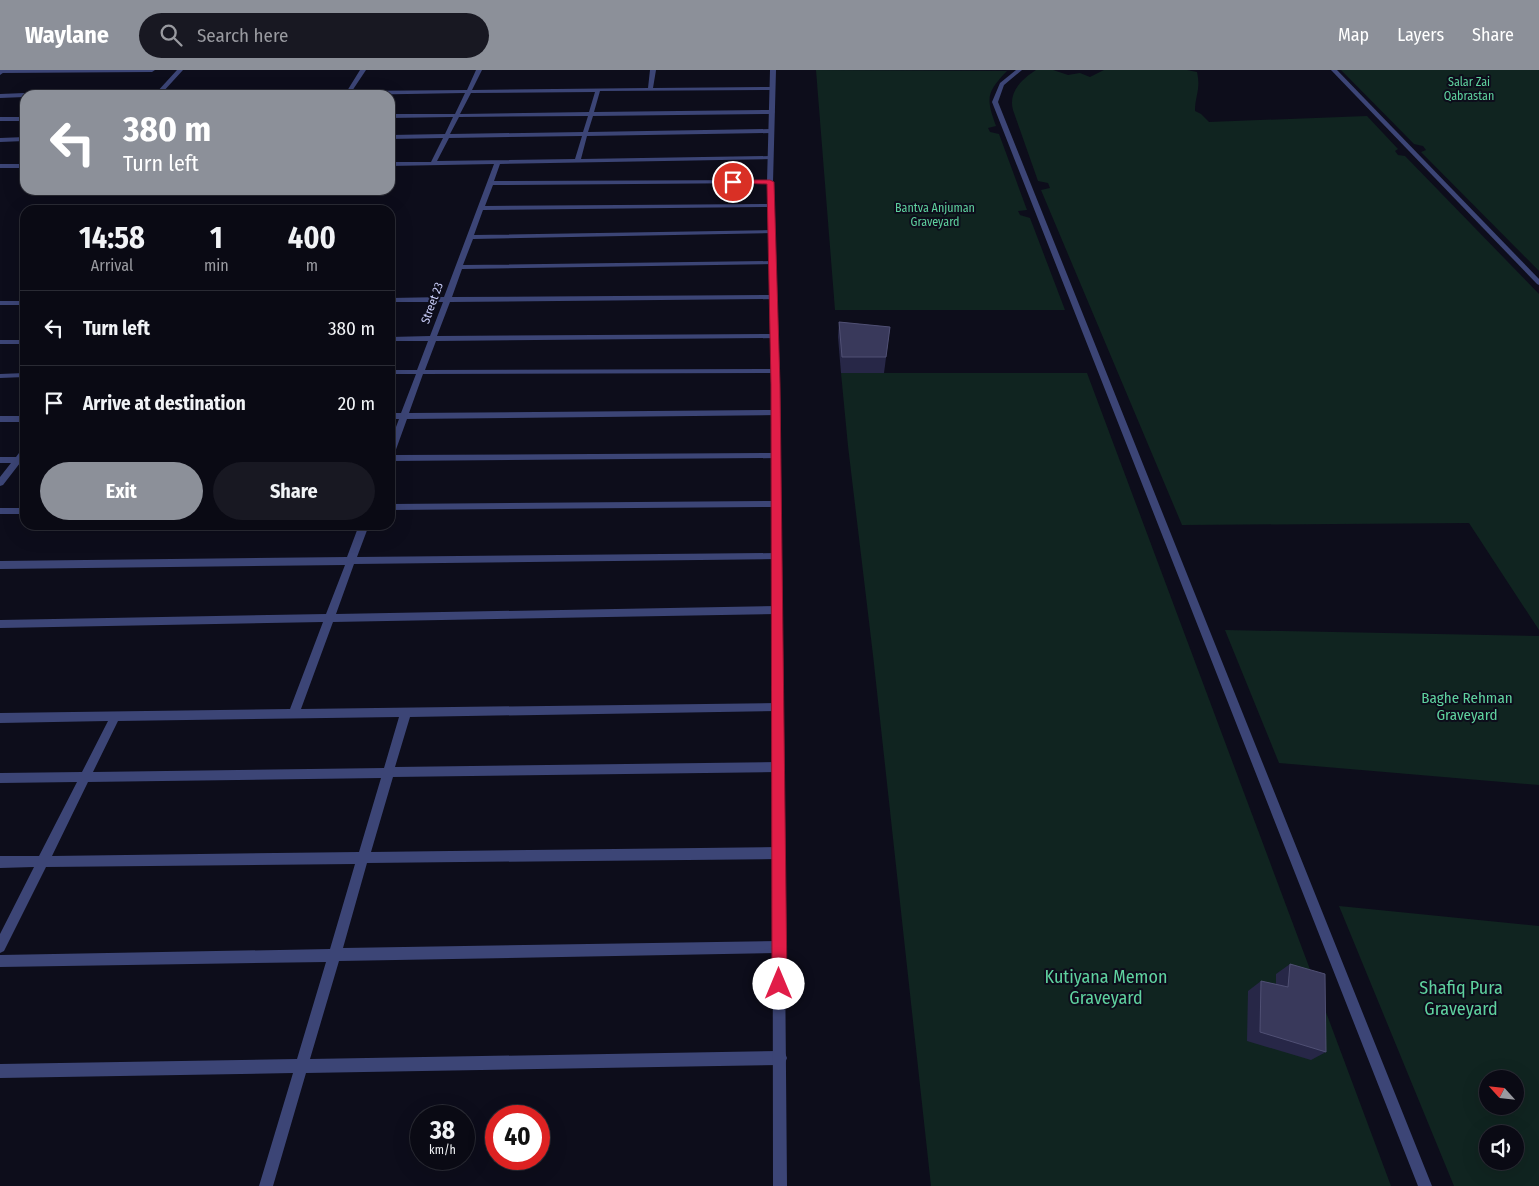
<!DOCTYPE html>
<html lang="en">
<head>
<meta charset="utf-8">
<style>
  body { margin:0; font-family:"Fira Sans Condensed",sans-serif; background:#181822; color:#f1f3f6; height:100vh; display:flex; flex-direction:column; font-size:19px; white-space:nowrap }
  * { box-sizing:border-box; margin:0 }
  p { font-size:16px; color:#999aa0 }
  .icon { flex:none; width:28px; height:28px; fill:none; stroke:currentColor; stroke-width:2; stroke-linecap:round; stroke-linejoin:round }
  .map { position:relative; flex:1; overflow:hidden }
  .sheet { position:absolute; left:20px; top:135px; width:375px; height:325px; display:flex; flex-direction:column; background:#0a0a14; border-radius:15px; box-shadow:0 5px 20px #0002,0 0 0 1px #2a2b34 }
  .sheet>* { flex:none }
  .top-card { position:absolute; left:20px; top:20px; width:375px; height:105px; border-radius:15px; box-shadow:0 5px 20px #0002,0 0 0 1px #2a2b34; background:#8c9099; color:#fff; overflow:hidden }
  .needle { width:32px; rotate:297deg }
  .buttons { position:absolute; left:1479px; top:1000px; display:grid; gap:10px }
  .buttons a { display:grid; place-items:center; width:45px; height:45px; border-radius:50%; background:#0a0a14; box-shadow:0 5px 20px #0002,0 0 0 1px #2a2b34; font-size:25px }
  .speed { position:absolute; left:410px; top:1035px; display:flex; gap:10px; font-size:25px; font-weight:700; text-align:center }
  .speed>* { display:grid; place-content:center; width:65px; height:65px; border-radius:50%; background:#0a0a14; box-shadow:0 5px 20px #0002,0 0 0 1px #2a2b34; line-height:1 }
  .speed small { font-size:12px; font-weight:400 }
  .speed .limit { border:8px solid #d22; background:#fff; color:#111 }
  .pin { position:absolute; display:grid; place-items:center; width:42px; height:42px; color:#fff; margin:-21px; border:2px solid #fff; border-radius:50%; box-shadow:0 1px 5px #0007 }
  .me { position:absolute; width:55px; margin:-28px; rotate:0deg; stroke-linejoin:round; filter:drop-shadow(0 0 4px #0008) }
  .turn { display:flex; align-items:center; gap:18px; height:105px; padding:0 20px; font-size:22px }
  .turn .icon { width:65px; height:65px; stroke-width:2.5 }
  .turn b { display:block; font-size:35px; line-height:42px }
  .eta { display:flex; justify-content:space-evenly; align-items:center; height:85px; text-align:center }
  .eta b { font-size:30px; font-weight:700; line-height:35px }
  .button { display:flex; gap:10px; margin-top:auto; padding:10px 20px }
  .button a { flex:1; height:58px; border-radius:30px; background:#8c9099; color:#fff; font-size:20px; font-weight:700; line-height:58px; text-align:center }
  .button a+a { background:#181822; color:#f1f3f6 }
  ul { padding:0; list-style:none }
  li { display:flex; align-items:center; gap:15px; height:75px; padding:0 20px; border-top:1px solid #2a2b34 }
  li div { flex:1 }
  li b { display:block; font-size:19px }
  li em { font-style:normal }
  header { display:flex; align-items:center; gap:30px; box-sizing:border-box; height:70px; padding:0 25px; background:#8c9099; color:#fff }
  header strong { font-size:24px }
  nav { display:flex; gap:28px; margin-inline-start:auto; font-size:18px }
  .search { width:350px; height:45px; background:#181822; display:flex; align-items:center; gap:12px; box-sizing:border-box; padding:0 18px; border-radius:28px; color:#999aa0; font-size:19px }
  .map>svg:first-child { display:block }
  .green { fill:#102420; fill-rule:evenodd }
  .lines { fill:none; stroke-linecap:round; stroke-linejoin:round }
  .minor { fill:#3c4576; fill-rule:evenodd }
  .tertiary { fill:#3c4576; fill-rule:evenodd }
  .wall { fill:#272747 }
  .building { fill:#39395b; stroke:#505074 }
  .route { fill:#e11d48; stroke:#92132f }
  .labels { text-anchor:middle; dominant-baseline:central; stroke-width:4; stroke-linejoin:round; paint-order:stroke }
  .far-park-label { font-size:12px; fill:#5fd29f; stroke:#0d0d1b }
  .far-street-label { font-size:12px; fill:#cbcffa; stroke:#0d0d1b }
  .park-label { font-size:15px; fill:#5fd29f; stroke:#0d0d1b }
  .near-park-label { font-size:18px; fill:#5fd29f; stroke:#0d0d1b }
</style>
</head>
<body>
<header>
<strong>Waylane</strong>
<div class="search"><svg class="icon" aria-label="search" viewBox="0 0 24 24"><circle cx="10" cy="10" r="6"/><path d="M15 15l6 6"/></svg>Search here</div>
<nav><a>Map</a><a>Layers</a><a>Share</a></nav>
</header>
<div class="map">
<svg width="1539" height="1116" viewBox="0 0 1539 1116">
  <rect width="100%" height="100%" fill="#0d0d1b"/>
  <g class="green">
    <path d="M816,0L1007,1C986,23 986,28 996,56L988,58L990,62L999,64L1027,140L1018,141L1020,145L1030,148L1065,240H835Z"/>
    <path d="M1036,0H1053L1068,5L1080,3L1090,7L1104,0H1187L1197,2C1201,20 1195,25 1195,41L1201,44L1209,52L1367,46L1398,79L1395,81L1398,85L1405,86L1539,224V560L1469,453L1182,455L1041,120L1050,118L1048,113L1038,111L1013,40C1008,22 1022,9 1036,0Z"/>
    <path d="M1341,0H1539V201L1421,82L1426,80L1423,76L1414,74Z"/>
    <path d="M841,303H1087L1391,1116H931L873,585L848,376Z"/>
    <path d="M1225,560L1539,566V715L1279,693Z"/>
    <path d="M1339,836L1539,856V1116H1454ZM1488,1009H1515V1036H1488ZM1488,1064H1515V1091H1488Z"/>
  </g>
  <g class="lines">
    <g class="minor">
      <path d="M2,0H155L152,2L0,3V1Z"/>
      <path d="M177,0H183L162,23L347,21L360,0H366L352,21L467,20L476,0H482L472,20L648,18L650,0H656L653,18L774,17L775,18L772,20L600,21L594,42L772,40L775,42L772,44L593,46L588,62L771,59L774,61L771,63L587,66L581,89L770,86L773,88L772,89L500,94L494,111L770,110L772,111V113L493,115L485,136L771,134L774,136L773,137L483,140L474,165L772,160L774,161V163L473,169L463,195L773,191L775,192V194L462,199L452,227L774,225H777V229L450,232L437,266L775,264H778V268L436,271L425,300L776,299H779V303L423,304L409,343L776,340L779,341V345L407,349L394,385L776,383L780,386L779,388L390,391V373L399,349H390V343H401L416,304H390V300H417L428,271H390V267L430,266L443,232H390V228L444,227L494,94L390,96V92H431L443,68L390,69V65L445,64L453,47L390,48V44H455L465,23L350,25H111L114,23H156ZM595,22L589,42L460,44L471,23ZM588,46L583,62L450,64L459,47ZM582,66L575,89L437,91L449,68Z"/>
      <path d="M1016,0H1022L1004,15L998,32L1432,1116H1418L992,32L1000,13Z"/>
      <path d="M1331,0H1337L1539,209V215L1537,214Z"/>
      <path d="M0,24L25,23L28,25H25V27L0,28Z"/>
      <rect x="0" y="47" width="25" height="4"/>
      <path d="M25,67V71L0,72V68Z"/>
      <rect x="0" y="94" width="25" height="4"/>
      <rect x="0" y="231" width="25" height="4"/>
      <rect x="0" y="270" width="25" height="4"/>
      <path d="M25,303V307L0,308V304Z"/>
      <rect x="0" y="346" width="25" height="6"/>
      <path d="M25,378L24,392L20,393L3,415L0,416V407L11,393H0V387H16L22,379Z"/>
      <path d="M777,431L781,434L777,437L390,440V434Z"/>
      <rect x="0" y="438" width="25" height="6"/>
      <path d="M359,455H369L357,487L777,483L782,486L777,489L354,494L336,544L777,536L780,537L782,540L780,543L777,544L333,552L301,639L778,633L782,634L783,637L782,640L778,641L410,647L395,697L778,692L782,694L784,697L782,700L778,702L393,707L371,782L779,777L783,779L785,783L783,787L779,789L367,793L343,878L779,871L783,873L785,877L783,881L779,883L339,891L310,989L780,981L785,983L787,988L785,993L780,995L306,1003L273,1116H259L293,1003L0,1008V994L297,989L326,892L0,897V885L330,879L355,794L46,797L4,881L0,883V864L34,797L0,798V786H39L77,712L0,713V703L82,702L108,651L0,653V643L290,639L323,552L0,558V550L326,544L345,495L0,499V491L347,487ZM399,647L384,698L93,702L118,651ZM381,708L359,782L52,786L88,712Z"/>
    </g>
    <g class="tertiary">
      <path d="M0,0H7L0,5Z"/>
      <path d="M770,0H776L773,112L780,315L787,1116H773L772,315L767,112Z"/>
    </g>
  </g>
  <g class="wall">
    <path d="M839,252L890,257L884,303H841L838,267Z"/>
    <path d="M1290,894L1326,982L1311,990L1247,971L1248,921L1261,911L1276,914V904Z"/>
  </g>
  <g class="building">
    <path d="M839,252L890,257L886,287H842Z"/>
    <path d="M1290,894L1325,904L1326,982L1260,962L1261,911L1288,917Z"/>
  </g>
  <path class="route" d="M733,110H770L774,112L780,315L787,914L785,920L779,922L774,920L772,914L771,315L767,114L731,113L729,112Z"/>
  <g class="labels">
    <g class="far-park-label">
      <text x="1469" y="12">Salar Zai<tspan x="1469" dy="14">Qabrastan</tspan></text>
      <text x="935" y="138">Bantva Anjuman<tspan x="935" dy="14">Graveyard</tspan></text>
    </g>
    <g class="far-street-label">
      <text transform="translate(432 233) rotate(-70)">Street 23</text>
    </g>
    <g class="park-label">
      <text x="1467" y="628">Baghe Rehman<tspan x="1467" dy="17">Graveyard</tspan></text>
    </g>
    <g class="near-park-label">
      <text x="1106" y="907">Kutiyana Memon<tspan x="1106" dy="21">Graveyard</tspan></text>
      <text x="1461" y="918">Shafiq Pura<tspan x="1461" dy="21">Graveyard</tspan></text>
    </g>
  </g>
</svg>
<div class="buttons">
<a><svg class="needle" viewBox="-14 -14 28 28"><path d="M0-13l5 13h-10z" fill="#e53935"/><path d="M0 13l5-13h-10z" fill="#999aa0"/></svg></a>
<a><svg class="icon" aria-label="sound" viewBox="0 0 24 24"><path d="M4 9h4l5-4v14l-5-4H4zM17 9q2 3 0 6"/></svg></a>
</div>
<div class="speed"><div>38<small>km/h</small></div><div class="limit">40</div></div>
<div class="pin" style="left:733px;top:112px;background:#d93025"><svg class="icon" aria-label="arrive" viewBox="0 0 24 24"><path d="M6 21V4h12l-3 4 3 4H6"/></svg></div>
<svg class="me" style="left:779px;top:914px" viewBox="-20 -20 40 40"><circle r="19" fill="#fff"/><path d="M0-13L10 11 0 6-10 11z" fill="#e11d48"/></svg>
<div class="top-card">
<div class="turn"><svg class="icon" aria-label="left" viewBox="0 0 24 24"><path d="M17 20v-9H6M10 6l-5 5 5 5"/></svg><div><b>380 m</b>Turn left</div></div>
</div>
<section class="sheet">
<div class="eta">
<div><b>14:58</b><p>Arrival</p></div>
<div><b>1</b><p>min</p></div>
<div><b>400</b><p>m</p></div>
</div>
<ul>
<li><svg class="icon" aria-label="left" viewBox="0 0 24 24"><path d="M17 20v-9H6M10 6l-5 5 5 5"/></svg><div><b>Turn left</b></div><em>380 m</em></li>
<li><svg class="icon" aria-label="arrive" viewBox="0 0 24 24"><path d="M6 21V4h12l-3 4 3 4H6"/></svg><div><b>Arrive at destination</b></div><em>20 m</em></li>
</ul>
<div class="button"><a>Exit</a><a>Share</a></div>
</section>
</div>
</body>
</html>
